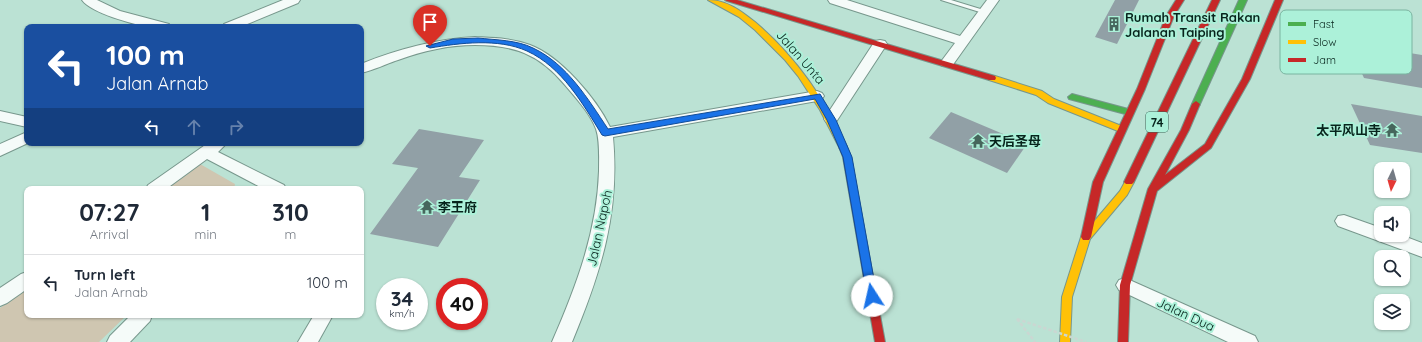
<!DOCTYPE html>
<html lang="en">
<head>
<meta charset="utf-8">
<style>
  body { margin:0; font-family:Quicksand,"Noto Sans SC",sans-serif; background:#f6f6f7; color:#1f2937; height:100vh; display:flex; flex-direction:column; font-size:15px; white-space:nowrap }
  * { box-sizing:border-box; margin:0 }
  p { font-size:13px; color:#747a83 }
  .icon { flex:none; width:22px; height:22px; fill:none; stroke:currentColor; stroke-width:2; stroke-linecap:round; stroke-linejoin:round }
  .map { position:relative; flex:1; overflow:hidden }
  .details { position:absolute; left:24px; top:186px; width:340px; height:132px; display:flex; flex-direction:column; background:#fff; border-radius:8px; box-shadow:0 1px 3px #0004 }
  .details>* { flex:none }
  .hud { position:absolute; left:24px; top:24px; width:340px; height:122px; border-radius:8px; box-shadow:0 1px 3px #0004; background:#1a4fa0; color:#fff; overflow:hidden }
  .needle { width:26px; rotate:185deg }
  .controls { position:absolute; left:1374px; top:162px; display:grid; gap:8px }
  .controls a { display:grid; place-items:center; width:36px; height:36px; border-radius:8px; background:#fff; box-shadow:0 1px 3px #0004; font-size:20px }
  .speed { position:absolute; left:376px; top:278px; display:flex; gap:8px; font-size:20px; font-weight:700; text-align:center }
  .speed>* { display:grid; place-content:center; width:52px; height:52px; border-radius:50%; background:#fff; box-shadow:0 1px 3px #0004; line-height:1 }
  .speed small { font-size:10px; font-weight:400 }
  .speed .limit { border:6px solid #d22; background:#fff; color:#111 }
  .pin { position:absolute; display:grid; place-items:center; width:34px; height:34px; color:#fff; margin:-41px -17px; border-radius:50% 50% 50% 0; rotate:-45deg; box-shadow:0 0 4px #0007 }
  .pin .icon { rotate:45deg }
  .me { position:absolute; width:44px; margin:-22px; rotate:350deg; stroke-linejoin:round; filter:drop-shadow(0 0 3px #0008) }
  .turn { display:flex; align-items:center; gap:14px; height:84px; padding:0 16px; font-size:18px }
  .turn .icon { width:52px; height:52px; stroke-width:2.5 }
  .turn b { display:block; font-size:28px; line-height:34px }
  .lanes { display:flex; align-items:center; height:38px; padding:0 16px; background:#0003; justify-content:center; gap:20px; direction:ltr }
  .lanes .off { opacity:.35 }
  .eta { display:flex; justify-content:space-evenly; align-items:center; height:68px; text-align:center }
  .eta b { font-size:24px; font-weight:700; line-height:28px }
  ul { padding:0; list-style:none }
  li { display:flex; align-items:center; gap:12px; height:56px; padding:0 16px; border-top:1px solid #e0e1e3 }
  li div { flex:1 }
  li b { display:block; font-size:15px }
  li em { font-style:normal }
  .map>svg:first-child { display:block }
  .green { fill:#cfc6b1 }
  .building { fill:#91a0a6 }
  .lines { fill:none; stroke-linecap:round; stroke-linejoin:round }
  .lane-casing { stroke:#77978c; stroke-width:2 }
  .street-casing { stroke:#77978c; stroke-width:2 }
  .fast-casing { stroke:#77978c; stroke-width:2 }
  .slow-casing { stroke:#77978c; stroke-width:2 }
  .jam-casing { stroke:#77978c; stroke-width:2 }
  .path { stroke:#cad7d2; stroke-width:2.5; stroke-dasharray:3.5 2; stroke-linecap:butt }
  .lane { fill:#f5fbf9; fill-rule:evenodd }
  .street { fill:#f5fbf9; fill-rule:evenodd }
  .fast { fill:#4caf50; fill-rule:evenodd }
  .slow { fill:#ffc107; fill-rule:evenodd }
  .jam { fill:#c62828; fill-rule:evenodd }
  .path-bridge { stroke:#cad7d2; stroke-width:2.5; stroke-dasharray:3.5 2; stroke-linecap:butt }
  .route { fill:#1a73e8; stroke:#114b97 }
  .labels { text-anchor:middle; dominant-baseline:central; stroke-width:4; stroke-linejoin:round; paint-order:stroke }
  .shield { fill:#acf1d9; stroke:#386255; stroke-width:1 }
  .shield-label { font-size:12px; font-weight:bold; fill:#07241c }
  .poi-label { font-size:13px; font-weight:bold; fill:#07241c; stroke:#acf1d9; text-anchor:start }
  .street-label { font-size:13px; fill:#07241c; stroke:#acf1d9 }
  .key { fill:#acf1d9; stroke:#7ab4a0; stroke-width:1 }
  .key-label { font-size:11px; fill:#07241c }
</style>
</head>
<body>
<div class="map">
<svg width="1422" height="342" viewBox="0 0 1422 342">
  <rect width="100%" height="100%" fill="#bbe2d4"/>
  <g class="green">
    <path d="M200,164L235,184L234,189H165Z"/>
    <path d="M27,288V315H127L99,342H0V308Z"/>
  </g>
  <g class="building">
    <path d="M1115,0H1139L1117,44L1095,37Z"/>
    <path d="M1348,43L1422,55V88L1364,78Z"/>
    <path d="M1351,104L1422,116V153L1370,145Z"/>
    <path d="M951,112L1027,144L1007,173L929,138Z"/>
    <path d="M419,129L484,140L459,177L480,180L438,247L370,234L418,168L392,164Z"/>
  </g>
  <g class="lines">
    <defs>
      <path id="lane" d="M941,0H951L987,11L988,12L987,13H983Z"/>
      <g id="street">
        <path d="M82,0H97L120,11L169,24L171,27C163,27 155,28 148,27C133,24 91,13 82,0Z"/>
        <path d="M283,0H300L298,3L240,27H222L224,24Z"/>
        <path d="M828,0H847L960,36L987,0H999L952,66H942L940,63L955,43L830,3Z"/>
        <path d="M475,37C493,38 512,38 530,45C560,56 596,98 610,127L817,91L822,93L824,96L822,99L817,101L613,137C620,213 601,272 572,342H552C576,287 597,232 599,171C599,158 600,141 596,129C590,113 576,98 565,85C539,54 514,45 475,45C448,45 423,51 398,60C386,64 374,70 361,73V64C398,49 435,39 475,37Z"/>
        <path d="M880,40L885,41L887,44L836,122L831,124L826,122L824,119L826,116L875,41Z"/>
        <path d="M0,111L27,117V127L0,121Z"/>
        <path d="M27,132L28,143L0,156V144Z"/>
        <path d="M208,143H227L218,152L284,185L286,189H264L207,159L166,189H146L148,185Z"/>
        <path d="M1344,215L1381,228V235H1401L1422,243V257L1338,226L1335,221L1338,216Z"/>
        <path d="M27,272V289L7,303L0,306V288L21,274Z"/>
        <path d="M1125,278L1255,336L1258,342H1228L1119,290L1116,285L1119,280Z"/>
        <path d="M131,315H152L150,321L130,342H107L110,336Z"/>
        <path d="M314,315H333L318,342H298Z"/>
      </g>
      <g id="fast">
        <path d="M1239,0H1247L1200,104L1199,106H1193L1192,104Z"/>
        <path d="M1072,94L1132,110L1133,112L1129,115L1069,99L1068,97Z"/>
      </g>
      <g id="slow">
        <path d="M708,0C727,0 741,11 755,22C795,56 825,99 847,147L846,149H840L820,110L798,76L785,60L755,30L739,17Z"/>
        <path d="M989,76H995L1042,91L1054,99L1124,127L1125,129L1121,132L1118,131L1048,103L1036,95L989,80L988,78Z"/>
        <path d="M1129,179L1134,182L1127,195L1090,239L1072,297L1070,342H1060L1062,297L1081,237L1120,191L1126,180Z"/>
      </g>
      <g id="jam">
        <path d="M725,0H737L995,76L996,78L995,80H989L727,1Z"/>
        <path d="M1176,0H1184L1174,16L1145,89L1103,182L1091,237L1089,240H1083L1081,237L1093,182L1137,89L1166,16Z"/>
        <path d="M1212,0H1220L1134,182L1132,184H1126L1124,182Z"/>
        <path d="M1275,0H1283L1250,79L1211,148L1157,191L1130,285L1128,342H1118L1120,285L1148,189L1181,130L1192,104L1196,101L1200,104L1189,130L1165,175L1205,144L1242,79Z"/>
        <path d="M843,144L846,145L851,157L885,342H875L843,157L839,147Z"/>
      </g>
    </defs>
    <use href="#lane" class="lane-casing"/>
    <use href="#street" class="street-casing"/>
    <use href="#fast" class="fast-casing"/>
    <use href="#slow" class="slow-casing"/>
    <use href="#jam" class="jam-casing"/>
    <path class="path" d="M1017,319L1035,342"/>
    <use href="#lane" class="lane"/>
    <use href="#street" class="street"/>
    <use href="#fast" class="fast"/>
    <use href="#slow" class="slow"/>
    <use href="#jam" class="jam"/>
    <path class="path-bridge" d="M1017,319L1086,342"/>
  </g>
  <path class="route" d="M478,38C496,40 517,40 533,48C567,64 588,99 608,129L820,94L836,120L852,157L877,296L876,299L872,300L867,296L843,157L827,120L815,99L605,136L602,135C583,104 562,67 527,51C498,38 460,43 430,48L426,46L453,39Z"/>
  <defs>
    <symbol id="building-bare" viewBox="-9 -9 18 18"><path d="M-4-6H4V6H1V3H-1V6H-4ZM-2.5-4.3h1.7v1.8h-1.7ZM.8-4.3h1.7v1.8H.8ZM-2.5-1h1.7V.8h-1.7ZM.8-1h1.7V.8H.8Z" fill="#46665c" stroke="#acf1d9" stroke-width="2.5" paint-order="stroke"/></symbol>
    <symbol id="temple-bare" viewBox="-9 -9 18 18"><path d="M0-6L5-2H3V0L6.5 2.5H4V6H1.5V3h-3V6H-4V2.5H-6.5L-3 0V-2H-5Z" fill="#46665c" stroke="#acf1d9" stroke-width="2.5" paint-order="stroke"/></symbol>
  </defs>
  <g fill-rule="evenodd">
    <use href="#building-bare" x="1104" y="14" width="20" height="20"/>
    <use href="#temple-bare" x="1382" y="120" width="20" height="20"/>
    <use href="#temple-bare" x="968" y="131" width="20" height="20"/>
    <use href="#temple-bare" x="417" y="197" width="20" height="20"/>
  </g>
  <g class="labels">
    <rect class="shield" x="1146" y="112" width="22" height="20" rx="3"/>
    <g class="shield-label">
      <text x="1157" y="122">74</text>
    </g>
    <g class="poi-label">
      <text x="1125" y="17">Rumah Transit Rakan<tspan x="1125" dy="15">Jalanan Taiping</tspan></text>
      <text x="1381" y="130" text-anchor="end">太平风山寺</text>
      <text x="989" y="141">天后圣母</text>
      <text x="438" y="207">李王府</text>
    </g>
    <g class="street-label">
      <text transform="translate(801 57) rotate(49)">Jalan Unta</text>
      <text transform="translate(599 228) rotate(-78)">Jalan Napoh</text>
      <text transform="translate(1186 314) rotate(25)">Jalan Dua</text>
    </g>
  </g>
  <rect x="1280" y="10" width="132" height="64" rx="6" class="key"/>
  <rect x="1288" y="22" width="18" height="4" fill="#4caf50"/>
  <rect x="1288" y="40" width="18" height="4" fill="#ffc107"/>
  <rect x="1288" y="58" width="18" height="4" fill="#c62828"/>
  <g class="key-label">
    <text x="1313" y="28">Fast</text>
    <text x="1313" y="46">Slow</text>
    <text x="1313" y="64">Jam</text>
  </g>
</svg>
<div class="controls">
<a><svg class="needle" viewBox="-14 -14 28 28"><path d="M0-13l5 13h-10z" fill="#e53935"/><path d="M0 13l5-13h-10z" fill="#747a83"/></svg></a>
<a><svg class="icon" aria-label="sound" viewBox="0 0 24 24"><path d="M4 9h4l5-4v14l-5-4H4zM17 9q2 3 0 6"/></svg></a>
<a><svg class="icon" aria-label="search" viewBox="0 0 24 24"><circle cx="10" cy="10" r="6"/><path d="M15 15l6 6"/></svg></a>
<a><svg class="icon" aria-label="layers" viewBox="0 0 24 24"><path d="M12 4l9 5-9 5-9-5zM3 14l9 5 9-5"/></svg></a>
</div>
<div class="speed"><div>34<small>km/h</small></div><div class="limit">40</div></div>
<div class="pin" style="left:430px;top:46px;background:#d93025"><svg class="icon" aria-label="arrive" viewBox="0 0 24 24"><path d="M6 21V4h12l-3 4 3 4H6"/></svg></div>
<svg class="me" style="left:872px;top:296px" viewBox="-20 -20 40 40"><circle r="19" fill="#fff"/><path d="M0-13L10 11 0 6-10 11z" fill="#1a73e8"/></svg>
<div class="hud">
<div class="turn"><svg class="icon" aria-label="left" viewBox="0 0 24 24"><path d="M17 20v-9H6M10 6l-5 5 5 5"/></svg><div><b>100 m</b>Jalan Arnab</div></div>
<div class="lanes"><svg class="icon" aria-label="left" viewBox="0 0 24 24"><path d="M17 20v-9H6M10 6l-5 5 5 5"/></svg><svg class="icon off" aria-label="ahead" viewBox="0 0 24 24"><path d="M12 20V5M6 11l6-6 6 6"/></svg><svg class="icon off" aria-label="right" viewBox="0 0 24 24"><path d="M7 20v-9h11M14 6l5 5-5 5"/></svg></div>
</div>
<section class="details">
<div class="eta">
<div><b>07:27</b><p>Arrival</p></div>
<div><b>1</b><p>min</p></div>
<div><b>310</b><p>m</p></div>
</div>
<ul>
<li><svg class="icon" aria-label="left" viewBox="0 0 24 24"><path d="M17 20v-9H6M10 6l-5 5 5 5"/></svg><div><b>Turn left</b><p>Jalan Arnab</p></div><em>100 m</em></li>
</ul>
</section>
</div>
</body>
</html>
